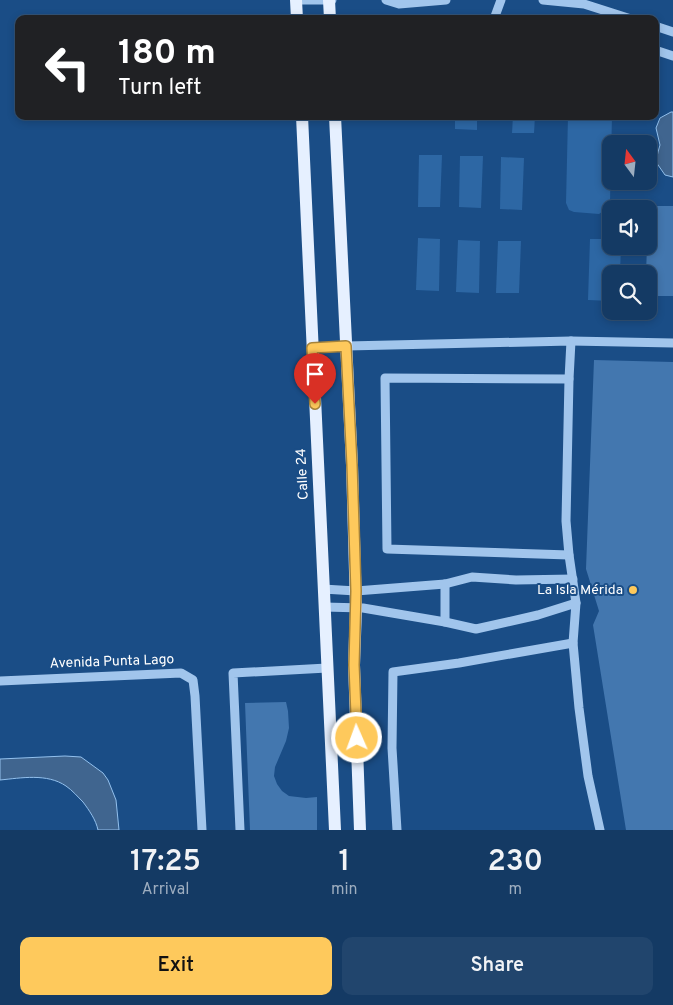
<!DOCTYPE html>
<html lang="en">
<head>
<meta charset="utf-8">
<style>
  body { margin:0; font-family:Overpass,sans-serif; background:#21456d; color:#f1f3f6; height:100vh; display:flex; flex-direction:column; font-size:19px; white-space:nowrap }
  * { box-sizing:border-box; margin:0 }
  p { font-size:16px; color:#9dadbf }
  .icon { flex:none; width:28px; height:28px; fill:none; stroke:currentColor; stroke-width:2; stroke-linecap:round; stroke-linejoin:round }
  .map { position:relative; height:830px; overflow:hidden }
  .details { display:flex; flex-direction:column; background:#143a64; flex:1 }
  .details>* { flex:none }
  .hud { position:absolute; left:15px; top:15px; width:644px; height:105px; border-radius:10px; box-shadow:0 2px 8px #0003,0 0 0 1px #335478; background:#202124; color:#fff; overflow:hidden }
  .needle { width:32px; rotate:345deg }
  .buttons { position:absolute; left:602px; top:135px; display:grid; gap:10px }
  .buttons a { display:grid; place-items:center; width:55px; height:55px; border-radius:10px; background:#143a64; box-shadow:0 2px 8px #0003,0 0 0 1px #335478; font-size:25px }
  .pin { position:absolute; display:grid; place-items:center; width:42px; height:42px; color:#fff; margin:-51px -21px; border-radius:50% 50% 50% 0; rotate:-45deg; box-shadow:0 0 5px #0007 }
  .pin .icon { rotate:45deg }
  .me { position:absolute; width:55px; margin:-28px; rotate:358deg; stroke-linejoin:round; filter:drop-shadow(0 0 4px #0008) }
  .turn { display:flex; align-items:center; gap:18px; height:105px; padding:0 20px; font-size:22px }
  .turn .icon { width:65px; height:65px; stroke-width:2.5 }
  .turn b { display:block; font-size:35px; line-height:42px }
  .eta { display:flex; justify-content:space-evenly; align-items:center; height:85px; text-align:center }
  .eta b { font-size:30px; font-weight:600; line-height:35px }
  .button { display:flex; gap:10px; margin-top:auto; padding:10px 20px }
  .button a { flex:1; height:58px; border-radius:10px; background:#fec95c; color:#111; font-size:20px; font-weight:600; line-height:58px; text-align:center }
  .button a+a { background:#21456d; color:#f1f3f6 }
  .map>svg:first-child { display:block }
  .pitch { fill:#2d67a4 }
  .water { fill:#40658f; stroke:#93c1ee }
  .building { fill:#4377af }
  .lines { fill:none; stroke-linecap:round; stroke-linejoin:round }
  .minor { stroke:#a1c5ec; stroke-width:9 }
  .major { stroke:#e6f0ff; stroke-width:12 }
  .route-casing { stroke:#a5833c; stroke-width:12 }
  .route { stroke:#fec95c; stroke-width:9 }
  .poi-dot { fill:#fec95c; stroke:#1a4d86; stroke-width:2 }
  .labels { text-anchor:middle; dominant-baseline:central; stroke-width:4; stroke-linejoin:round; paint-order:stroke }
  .street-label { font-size:14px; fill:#fff; stroke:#1a4d86 }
  .poi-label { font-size:14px; fill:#fff; stroke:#1a4d86; text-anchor:end }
</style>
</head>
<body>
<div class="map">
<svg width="673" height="830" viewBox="0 0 673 830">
  <rect width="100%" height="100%" fill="#1a4d86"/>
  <g class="pitch">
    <path d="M455,116H477V130L455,129Z"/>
    <path d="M513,116H535L534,133H512Z"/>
    <path d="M568,116H612L610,201L606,209L599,214L574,212L569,210L566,203Z"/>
    <path d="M419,155H442L440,207H418Z"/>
    <path d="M460,156H483L481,208L459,207Z"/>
    <path d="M501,157L524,158L522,210L500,209Z"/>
    <path d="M418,238L440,239L439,291L416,290Z"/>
    <path d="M590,239H611V246H621L620,274H611V301L588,300Z"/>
    <path d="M458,240L480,241L479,293L456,292Z"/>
    <path d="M498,241H521L519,293H496Z"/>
  </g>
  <g class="water">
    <path d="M671,112H673V177L665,175L656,162L658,152L660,145L656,128L660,118Z"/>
    <path d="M65,756L81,757L103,773L108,780L116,800L119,830H98C96,820 89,810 83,802C78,797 72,790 66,786C47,773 21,778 0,780V759Z"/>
  </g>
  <g class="building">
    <path d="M648,206H673V296H649V274H646L647,246H649V209H648Z"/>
    <path d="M594,360L673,362V830H626L593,625L599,611L586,569Z"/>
    <path d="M286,702L288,711L289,728L286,741L275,767L274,776L277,784L282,791L289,796L306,798L317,797V830H250L245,703Z"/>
  </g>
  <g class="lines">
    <g class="minor">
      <path d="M296,0H332"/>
      <path d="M386,0L399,4L446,0"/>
      <path d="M543,0L584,4L631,19"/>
      <path d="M494,19L501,0"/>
      <path d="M655,26L673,32"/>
      <path d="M655,50L673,56"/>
      <path d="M571,341L673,343"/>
      <path d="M312,348L347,346L571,341L569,379L566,521L569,555L576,603L573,643L579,708L588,776L600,830"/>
      <path d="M569,555L387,549L385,378L569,379"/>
      <path d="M445,584V622"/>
      <path d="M323,589L356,591L445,584L472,577L516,580L573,579"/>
      <path d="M324,607L363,608L445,622L476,629L538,615L576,603"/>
      <path d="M0,681L181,673L193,680L195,696L202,830"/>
      <path d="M240,830L233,673L327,668"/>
      <path d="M397,830L392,748L393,672L459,663L573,643"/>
    </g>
    <g class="major">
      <path d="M296,0L297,19"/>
      <path d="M329,0L330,19"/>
      <path d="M302,116L335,830"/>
      <path d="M335,116L352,465L356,608L354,665L360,830"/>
    </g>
  </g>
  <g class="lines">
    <defs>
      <path id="route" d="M315,404L312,348L346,346L352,465L356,591L354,665L357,738"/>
    </defs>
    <use href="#route" class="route-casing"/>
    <use href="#route" class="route"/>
  </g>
  <circle class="poi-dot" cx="633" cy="590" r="5"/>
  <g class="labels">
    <g class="street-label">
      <text transform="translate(303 474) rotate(-93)">Calle 24</text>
      <text transform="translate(112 662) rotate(-2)">Avenida Punta Lago</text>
    </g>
    <g class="poi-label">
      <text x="623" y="590">La Isla Mérida</text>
    </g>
  </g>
</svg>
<div class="buttons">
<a><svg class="needle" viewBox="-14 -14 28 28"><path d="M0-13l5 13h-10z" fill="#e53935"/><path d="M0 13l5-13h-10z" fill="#9dadbf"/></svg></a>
<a><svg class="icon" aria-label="sound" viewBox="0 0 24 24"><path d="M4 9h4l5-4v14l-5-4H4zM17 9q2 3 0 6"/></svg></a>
<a><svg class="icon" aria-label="search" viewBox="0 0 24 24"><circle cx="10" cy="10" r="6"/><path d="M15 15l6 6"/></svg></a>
</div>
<div class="pin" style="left:315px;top:404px;background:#d93025"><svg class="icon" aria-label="arrive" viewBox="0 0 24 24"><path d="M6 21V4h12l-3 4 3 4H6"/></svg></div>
<svg class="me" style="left:357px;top:738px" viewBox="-20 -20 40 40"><circle r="17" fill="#fec95c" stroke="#fff" stroke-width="3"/><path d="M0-11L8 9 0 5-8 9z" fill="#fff"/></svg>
<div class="hud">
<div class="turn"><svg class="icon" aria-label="left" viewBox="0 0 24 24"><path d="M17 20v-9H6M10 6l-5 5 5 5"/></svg><div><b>180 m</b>Turn left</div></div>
</div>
</div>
<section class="details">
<div class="eta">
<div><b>17:25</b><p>Arrival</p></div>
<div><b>1</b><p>min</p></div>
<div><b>230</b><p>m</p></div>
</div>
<div class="button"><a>Exit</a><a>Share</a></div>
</section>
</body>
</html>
